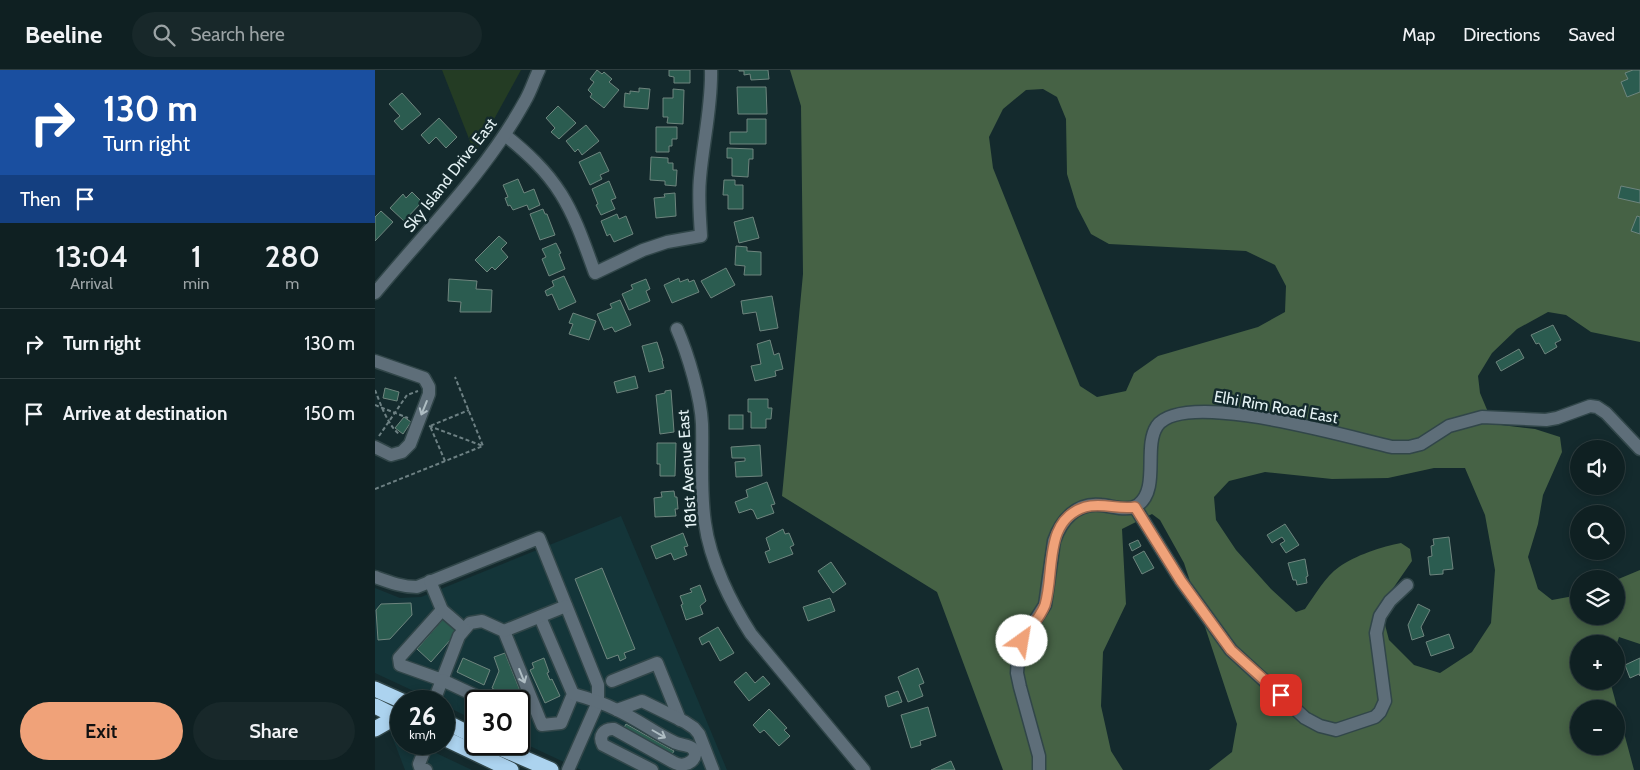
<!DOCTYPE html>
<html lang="en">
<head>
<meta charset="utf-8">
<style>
  body { margin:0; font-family:Cabin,sans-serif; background:#18282a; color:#f1f3f6; height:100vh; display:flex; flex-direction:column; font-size:19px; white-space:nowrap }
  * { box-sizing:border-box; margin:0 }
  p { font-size:16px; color:#9ba3a5 }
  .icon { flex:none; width:28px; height:28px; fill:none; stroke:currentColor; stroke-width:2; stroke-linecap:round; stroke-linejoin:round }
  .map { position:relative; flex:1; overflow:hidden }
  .details { display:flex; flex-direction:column; background:#0f2022; width:375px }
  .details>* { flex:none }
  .hud { background:#1a4fa0; color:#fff; overflow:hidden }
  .tools { position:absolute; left:1195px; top:370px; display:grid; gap:10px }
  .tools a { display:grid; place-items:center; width:55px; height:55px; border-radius:50%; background:#0f2022; box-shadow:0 2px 8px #0003,0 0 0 1px #2f3e40; font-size:25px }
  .speed { position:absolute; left:15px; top:620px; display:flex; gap:10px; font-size:25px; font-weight:700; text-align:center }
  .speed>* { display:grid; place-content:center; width:65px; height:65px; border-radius:50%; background:#0f2022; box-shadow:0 2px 8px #0003,0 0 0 1px #2f3e40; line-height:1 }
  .speed small { font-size:12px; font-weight:400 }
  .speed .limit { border:2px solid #111; border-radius:8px; background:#fff; color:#111 }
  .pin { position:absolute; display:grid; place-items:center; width:42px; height:42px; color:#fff; margin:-21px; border-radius:10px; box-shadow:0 2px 8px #0006 }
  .me { position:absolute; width:55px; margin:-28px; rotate:32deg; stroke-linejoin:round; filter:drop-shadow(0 0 4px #0008) }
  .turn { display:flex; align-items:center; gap:18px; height:105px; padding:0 20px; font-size:22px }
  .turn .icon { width:65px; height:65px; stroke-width:2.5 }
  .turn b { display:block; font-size:35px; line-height:42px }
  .then { display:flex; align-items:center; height:48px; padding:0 20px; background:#0003; gap:10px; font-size:19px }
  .eta { display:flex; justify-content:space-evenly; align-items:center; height:85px; text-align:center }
  .eta b { font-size:30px; font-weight:600; line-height:35px }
  .action { display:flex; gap:10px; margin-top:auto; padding:10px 20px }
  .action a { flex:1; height:58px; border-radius:30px; background:#f0a279; color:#111; font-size:20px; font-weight:600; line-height:58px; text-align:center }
  .action a+a { background:#18282a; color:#f1f3f6 }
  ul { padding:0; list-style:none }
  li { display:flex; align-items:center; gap:15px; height:70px; padding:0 20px; border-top:1px solid #2f3e40 }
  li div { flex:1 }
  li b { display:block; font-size:19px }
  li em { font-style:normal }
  header { display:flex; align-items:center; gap:30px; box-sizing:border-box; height:70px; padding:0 25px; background:#0f2022; border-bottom:1px solid #2f3e40 }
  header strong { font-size:24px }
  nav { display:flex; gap:28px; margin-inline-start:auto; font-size:18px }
  .search { width:350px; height:45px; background:#18282a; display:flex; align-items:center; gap:12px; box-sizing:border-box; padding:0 18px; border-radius:28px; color:#9ba3a5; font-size:19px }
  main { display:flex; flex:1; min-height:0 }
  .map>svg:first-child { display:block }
  .built { fill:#143539 }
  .green { fill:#243c24 }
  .forest { fill:#466245; fill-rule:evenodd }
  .building { fill:#2b5c50; stroke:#6e857e }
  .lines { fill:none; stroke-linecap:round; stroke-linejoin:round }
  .minor-casing { stroke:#314649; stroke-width:15 }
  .highway-casing { stroke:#314649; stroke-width:18 }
  .path { stroke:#6d8083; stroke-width:2; stroke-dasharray:4 2.5; stroke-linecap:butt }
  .minor { stroke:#5e6e79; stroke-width:12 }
  .highway { stroke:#acd3ef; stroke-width:15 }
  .oneway { stroke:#aebdc3 }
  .route-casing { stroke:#9c694f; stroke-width:12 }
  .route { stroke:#f0a279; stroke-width:9 }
  .labels { text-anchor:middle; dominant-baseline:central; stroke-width:5; stroke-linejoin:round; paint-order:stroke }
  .street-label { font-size:16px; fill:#e4f2f4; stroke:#142a2d }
</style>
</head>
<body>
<header>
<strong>Beeline</strong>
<div class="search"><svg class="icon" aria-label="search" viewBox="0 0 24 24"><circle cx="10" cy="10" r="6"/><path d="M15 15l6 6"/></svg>Search here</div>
<nav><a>Map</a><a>Directions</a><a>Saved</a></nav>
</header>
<main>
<section class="details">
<div class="hud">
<div class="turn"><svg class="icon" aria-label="right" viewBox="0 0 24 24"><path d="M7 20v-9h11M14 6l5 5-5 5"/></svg><div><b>130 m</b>Turn right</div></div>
<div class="then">Then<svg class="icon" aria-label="arrive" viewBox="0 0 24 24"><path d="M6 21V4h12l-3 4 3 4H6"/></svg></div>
</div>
<div class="eta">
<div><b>13:04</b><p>Arrival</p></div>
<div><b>1</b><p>min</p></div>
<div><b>280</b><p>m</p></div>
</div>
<ul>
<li><svg class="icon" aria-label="right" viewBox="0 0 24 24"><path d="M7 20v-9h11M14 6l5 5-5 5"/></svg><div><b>Turn right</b></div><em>130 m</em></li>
<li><svg class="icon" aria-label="arrive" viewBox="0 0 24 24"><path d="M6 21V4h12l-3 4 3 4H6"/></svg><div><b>Arrive at destination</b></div><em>150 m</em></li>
</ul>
<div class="action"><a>Exit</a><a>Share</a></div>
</section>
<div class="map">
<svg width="1265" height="700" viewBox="0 0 1265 700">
  <rect width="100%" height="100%" fill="#142a2d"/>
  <g class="built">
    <path d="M246,446L352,700H206L144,671V631H101V651L69,635V631H60L0,603V518L25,528L46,527Z"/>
    <path d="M15,661L26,666V674H42L97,700H30Z"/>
  </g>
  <path class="green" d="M67,0H146L100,84Z"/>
  <path class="forest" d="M415,0H1265V272L1216,262L1191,245L1173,242L1142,259L1117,283L1103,306L1105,323L1118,354L1160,359L1185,367L1187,382L1168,425L1163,454L1153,487L1163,519L1177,530L1204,525V546H1241V510L1265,500V574L1244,567L1241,576V574H1204V611H1235L1259,700H834L857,682L862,654L809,493L785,450L777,444L747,459L751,534L728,582L726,636L736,681L748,700H628L562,522L407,426L428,204L426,36ZM668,19L682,27L691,49L692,104L702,137L716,164L734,174L871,181L900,195L911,216L910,242L883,257L783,286L759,303L751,321L722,327L705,316L618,98L614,67L628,39L651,20ZM1059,398H1090L1110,445L1120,500L1116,553L1097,582L1065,603L1039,595L1014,570L1009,551L1012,527L1037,491L1035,479L1026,473C1008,476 979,486 964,497C950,507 940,525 930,539L921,542L896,519L861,480L841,450L839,427L854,411L890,402L957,409L1013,408ZM1204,639H1241V676H1204Z"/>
  <g class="building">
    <path d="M222,0L227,4L229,2L237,9L234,12L244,20L229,38L215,27L217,24L213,20L219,12L215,9Z"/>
    <path d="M294,0H315V13H299V7L294,6Z"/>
    <path d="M364,0H393L394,9L376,10L375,4L369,5V1H364Z"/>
    <path d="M1258,0H1265V22L1252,27L1246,12L1253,9L1250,3Z"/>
    <path d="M362,17H391L392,44H363Z"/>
    <path d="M264,18L275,19L273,39L249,37L250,23L255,24V21L264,22Z"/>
    <path d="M298,19L309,20L308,54L292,53L293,47H288V28H298Z"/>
    <path d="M27,23L46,44L27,60L19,51L25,46L14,34Z"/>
    <path d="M183,36L201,53L184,69L176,62L180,58L171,48Z"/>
    <path d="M64,48L82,67L71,78L61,67L54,74L46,65Z"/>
    <path d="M372,49H391V74H355V62H372Z"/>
    <path d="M211,55L224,71L207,85L203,79L200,82L191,71Z"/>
    <path d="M281,57H302V69H297V76H294V82H281Z"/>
    <path d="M352,78L378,79V89H374L373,107L357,106V88H352Z"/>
    <path d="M225,82L234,101L225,105L227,109L215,115L204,92Z"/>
    <path d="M276,87L293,88V93H298V100H302L301,116L290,115V111L275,110Z"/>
    <path d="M143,109L149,123L159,119L165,135L154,140L152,135L138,140L135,135L133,136L130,128L133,127L128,115Z"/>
    <path d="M349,110H360V115H368V139H353V125H348Z"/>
    <path d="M234,111L241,128L236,130L240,139L226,145L221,135L223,134L217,119Z"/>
    <path d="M1246,116L1265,120V133L1243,128Z"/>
    <path d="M37,122L47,132L29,151L15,138L28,124L31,128Z"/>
    <path d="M300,123L301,146L281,148L279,128L290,127L289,124Z"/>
    <path d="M168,139L170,144H172L180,165L165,170L155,144Z"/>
    <path d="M6,141L18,152L0,171V147Z"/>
    <path d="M242,144L244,149L251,146L258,164L239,172L235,164L232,166L226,151Z"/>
    <path d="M1262,146L1265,147V164L1256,161Z"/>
    <path d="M378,147L384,168L364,173L359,152Z"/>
    <path d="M124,166L132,173L126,179L133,187L120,200L117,197L112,202L100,190Z"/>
    <path d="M181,173L186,183L184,184L190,199L174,206L167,189L171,187L167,179Z"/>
    <path d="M361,176L372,177V181L386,182V205H369L370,196L360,195Z"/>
    <path d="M351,198L360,215L336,228L326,211Z"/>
    <path d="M189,206L201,232L184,240L177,224L172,226L170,221L179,216L177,211Z"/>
    <path d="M304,208L305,212L313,209L314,212L319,210L324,222L297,233L289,215Z"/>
    <path d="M74,209L102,211L101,219L117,220L116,242H85L86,232L73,231Z"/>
    <path d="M271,209L275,219L271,221L275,231L254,240L247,224L258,219L256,215Z"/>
    <path d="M397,226L403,258L385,261L381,242L368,244L366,231Z"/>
    <path d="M245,230L256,255L240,262L237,257L229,260L222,244L237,238L235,234Z"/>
    <path d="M198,243L221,251L214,270L194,264L198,254L194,253Z"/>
    <path d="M1178,255L1186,270L1180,273L1182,277L1170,284L1164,273L1161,274L1156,265Z"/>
    <path d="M395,270L399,285L404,283L408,299L400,301L401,306L380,311L376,296L386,294L382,274Z"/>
    <path d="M282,272L288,291H287L289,298L274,302L267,276Z"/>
    <path d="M1144,279L1149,288L1126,301L1121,292Z"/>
    <path d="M260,306L263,318L242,323L239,312Z"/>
    <path d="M10,318L24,322L22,331L8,328Z"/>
    <path d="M296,320L299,362L285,364L281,325L290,323V321Z"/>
    <path d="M373,329H393V338H397L396,349H391V358H376V342H373Z"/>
    <rect x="354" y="345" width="14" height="14"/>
    <path d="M29,347L36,352L28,364L20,358Z"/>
    <path d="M282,373H301L300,406H285V394H282Z"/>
    <path d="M385,375L387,406L361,407L360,392L370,391V388H357L356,377Z"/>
    <path d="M392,412L400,434L396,435L399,443L382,449L378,440H377L376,439L364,443L360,432L373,427L371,420Z"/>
    <path d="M299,421L300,427H302L303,439H300L301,446L280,447L279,428L287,427L286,422Z"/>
    <path d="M910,454L924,475L911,483L905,474L910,471L907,467L897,473L892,465Z"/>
    <path d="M408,459L410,464L414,463L419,475L415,477L418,484L394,493L390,482L395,480L391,468Z"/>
    <path d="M308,463L313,476L309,477L312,485L299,490L296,483L281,489L276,476Z"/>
    <path d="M1074,467L1078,499L1068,500V504L1055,505L1053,487L1057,486L1056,476L1059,475L1058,469Z"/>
    <path d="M763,470L766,476L757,481L754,474Z"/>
    <path d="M769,481L779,498L767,504L758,487Z"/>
    <path d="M930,489L933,506L931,507L932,513L922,515L921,510H918L913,493Z"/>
    <path d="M456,492L471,514L458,523L443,501Z"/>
    <path d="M227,498L260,579L249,583L251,588L245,591L243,585L232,589L200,509Z"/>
    <path d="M325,515L331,531L325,536L328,544L311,550L306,535L308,534L305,526L317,522L315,519Z"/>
    <path d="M455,528L460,541L433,551L428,537Z"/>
    <path d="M36,533L37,545L15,569L3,570L1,540L6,534Z"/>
    <path d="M1043,534L1055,540L1046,557L1049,566L1037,570L1033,555Z"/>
    <path d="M69,548L83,561L56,592L42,579Z"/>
    <path d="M343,557L359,583L345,591L334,571L327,575L324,568Z"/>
    <path d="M1074,564L1079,578L1056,586L1051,572Z"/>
    <path d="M130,583L148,628L146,632L136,627L135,629L117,618L124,601L119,587Z"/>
    <path d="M88,588L115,600L109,615L82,602Z"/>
    <path d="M169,588L174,602L172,603L175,610L177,609L185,626L170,633L155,600L159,598L157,593Z"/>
    <path d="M1265,588V606L1264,604L1255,608L1250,595Z"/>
    <path d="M543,598L549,613L544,615L548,626L533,632L523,607Z"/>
    <path d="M371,602L380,613L388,606L395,614L374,631L359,612Z"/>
    <path d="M523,621L527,632L513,637L510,626Z"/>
    <path d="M553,637L561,666L545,671L546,675L536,678L526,645Z"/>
    <path d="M394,639L412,658L409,660L415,666L404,676L389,660L385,663L378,655Z"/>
    <path d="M251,654L299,681L291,694L244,667Z"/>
    <path d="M576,691L580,700H556Z"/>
  </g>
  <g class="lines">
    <defs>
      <g id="minor">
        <path d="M130,65C151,82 171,100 186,124C201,148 210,176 220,203L268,180L292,172L326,166C325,147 323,127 325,108C328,72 337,36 336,0"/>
        <path d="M0,223C51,161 111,102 150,31C156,21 159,10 164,0"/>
        <path d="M302,259C313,284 326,328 327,354C328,387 325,420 330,453C335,491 356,533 376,564L489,700"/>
        <path d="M0,291L49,308L54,317V324L35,374L27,382L16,385L0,377"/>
        <path d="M760,437L806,511L856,580L930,648L945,656L961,660L1000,647L1005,642L1010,631L1001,563L1005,546L1015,531L1032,515"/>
        <path d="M0,507C14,512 27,517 42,517L164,468L223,615V632L193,700"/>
        <path d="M55,511L67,540L24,588L25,595L67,610L84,566L95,553L107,551L129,561L167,655L186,653L198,624L165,547"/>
        <path d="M67,540L89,559"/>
        <path d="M129,561L191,536"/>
        <path d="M237,611L282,593L305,650"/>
        <path d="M198,624C213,628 228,633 242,640C262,649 280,663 299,672C304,675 314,675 317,678C327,687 311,700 298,692L239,659C229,658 223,666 228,675L277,700"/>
        <path d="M59,631L67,610L112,631"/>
        <path d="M242,640L267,631L310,652L319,658L324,664L338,700"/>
        <path d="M51,700L45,697L44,694L52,674"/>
        <path d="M664,700V686L645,617L642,603L643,589L647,571L670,535L679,471C686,451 701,432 726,435C738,436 752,442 763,435C785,419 768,377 782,356C809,318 976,368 1017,377H1034L1046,374L1074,356L1107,347L1171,350L1182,348L1215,336L1222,337L1231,343L1265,379"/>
      </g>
      <g id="highway">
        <path d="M0,619L27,631"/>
        <path d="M0,636L26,649"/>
        <path d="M69,651L101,667"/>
        <path d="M0,659L14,651L26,649"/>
        <path d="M69,668L136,700"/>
        <path d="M116,674L176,700"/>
      </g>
    </defs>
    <use href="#minor" class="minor-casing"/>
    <use href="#highway" class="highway-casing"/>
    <g class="path">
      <path d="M0,320C6,335 12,354 25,365"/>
      <path d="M0,335L33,348"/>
      <path d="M54,356L108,376"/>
      <path d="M4,366L32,325L43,321"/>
      <path d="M70,391L55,356L94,340"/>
      <path d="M0,419L108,376L80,307"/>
    </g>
    <use href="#minor" class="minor"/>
    <use href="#highway" class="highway"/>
  </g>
  <defs><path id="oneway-shaft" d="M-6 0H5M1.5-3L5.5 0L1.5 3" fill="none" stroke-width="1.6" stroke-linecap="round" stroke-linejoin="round" transform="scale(1.25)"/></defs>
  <g class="oneway">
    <use href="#oneway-shaft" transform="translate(49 338) rotate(112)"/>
    <use href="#oneway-shaft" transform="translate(147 606) rotate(68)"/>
    <use href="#oneway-shaft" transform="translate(284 664) rotate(30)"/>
  </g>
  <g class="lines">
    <defs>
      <path id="route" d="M647,571C654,559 665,548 670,535C680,502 668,450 710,437C727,432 743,440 760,437L806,511L856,580L906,625"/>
    </defs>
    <use href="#route" class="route-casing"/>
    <use href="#route" class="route"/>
  </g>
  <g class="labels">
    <g class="street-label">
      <text transform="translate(75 105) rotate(-52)">Sky Island Drive East</text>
      <text transform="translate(901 337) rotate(10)">Elhi Rim Road East</text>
      <text transform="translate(312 399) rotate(-94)">181st Avenue East</text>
    </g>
  </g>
</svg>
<div class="tools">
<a><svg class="icon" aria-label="sound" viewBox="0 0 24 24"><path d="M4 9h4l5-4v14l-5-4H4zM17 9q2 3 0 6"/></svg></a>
<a><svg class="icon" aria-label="search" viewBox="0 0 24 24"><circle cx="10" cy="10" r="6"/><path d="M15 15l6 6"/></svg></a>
<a><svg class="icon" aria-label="layers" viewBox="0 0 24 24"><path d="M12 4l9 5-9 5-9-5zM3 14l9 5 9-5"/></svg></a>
<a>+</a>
<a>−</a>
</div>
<div class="speed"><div>26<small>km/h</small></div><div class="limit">30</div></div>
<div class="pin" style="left:906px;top:625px;background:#d93025"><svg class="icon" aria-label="arrive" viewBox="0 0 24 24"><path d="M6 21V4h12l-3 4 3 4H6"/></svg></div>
<svg class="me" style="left:647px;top:571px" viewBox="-20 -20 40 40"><circle r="19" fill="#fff"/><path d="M0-13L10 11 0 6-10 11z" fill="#f0a279"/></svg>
</div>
</main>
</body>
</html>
